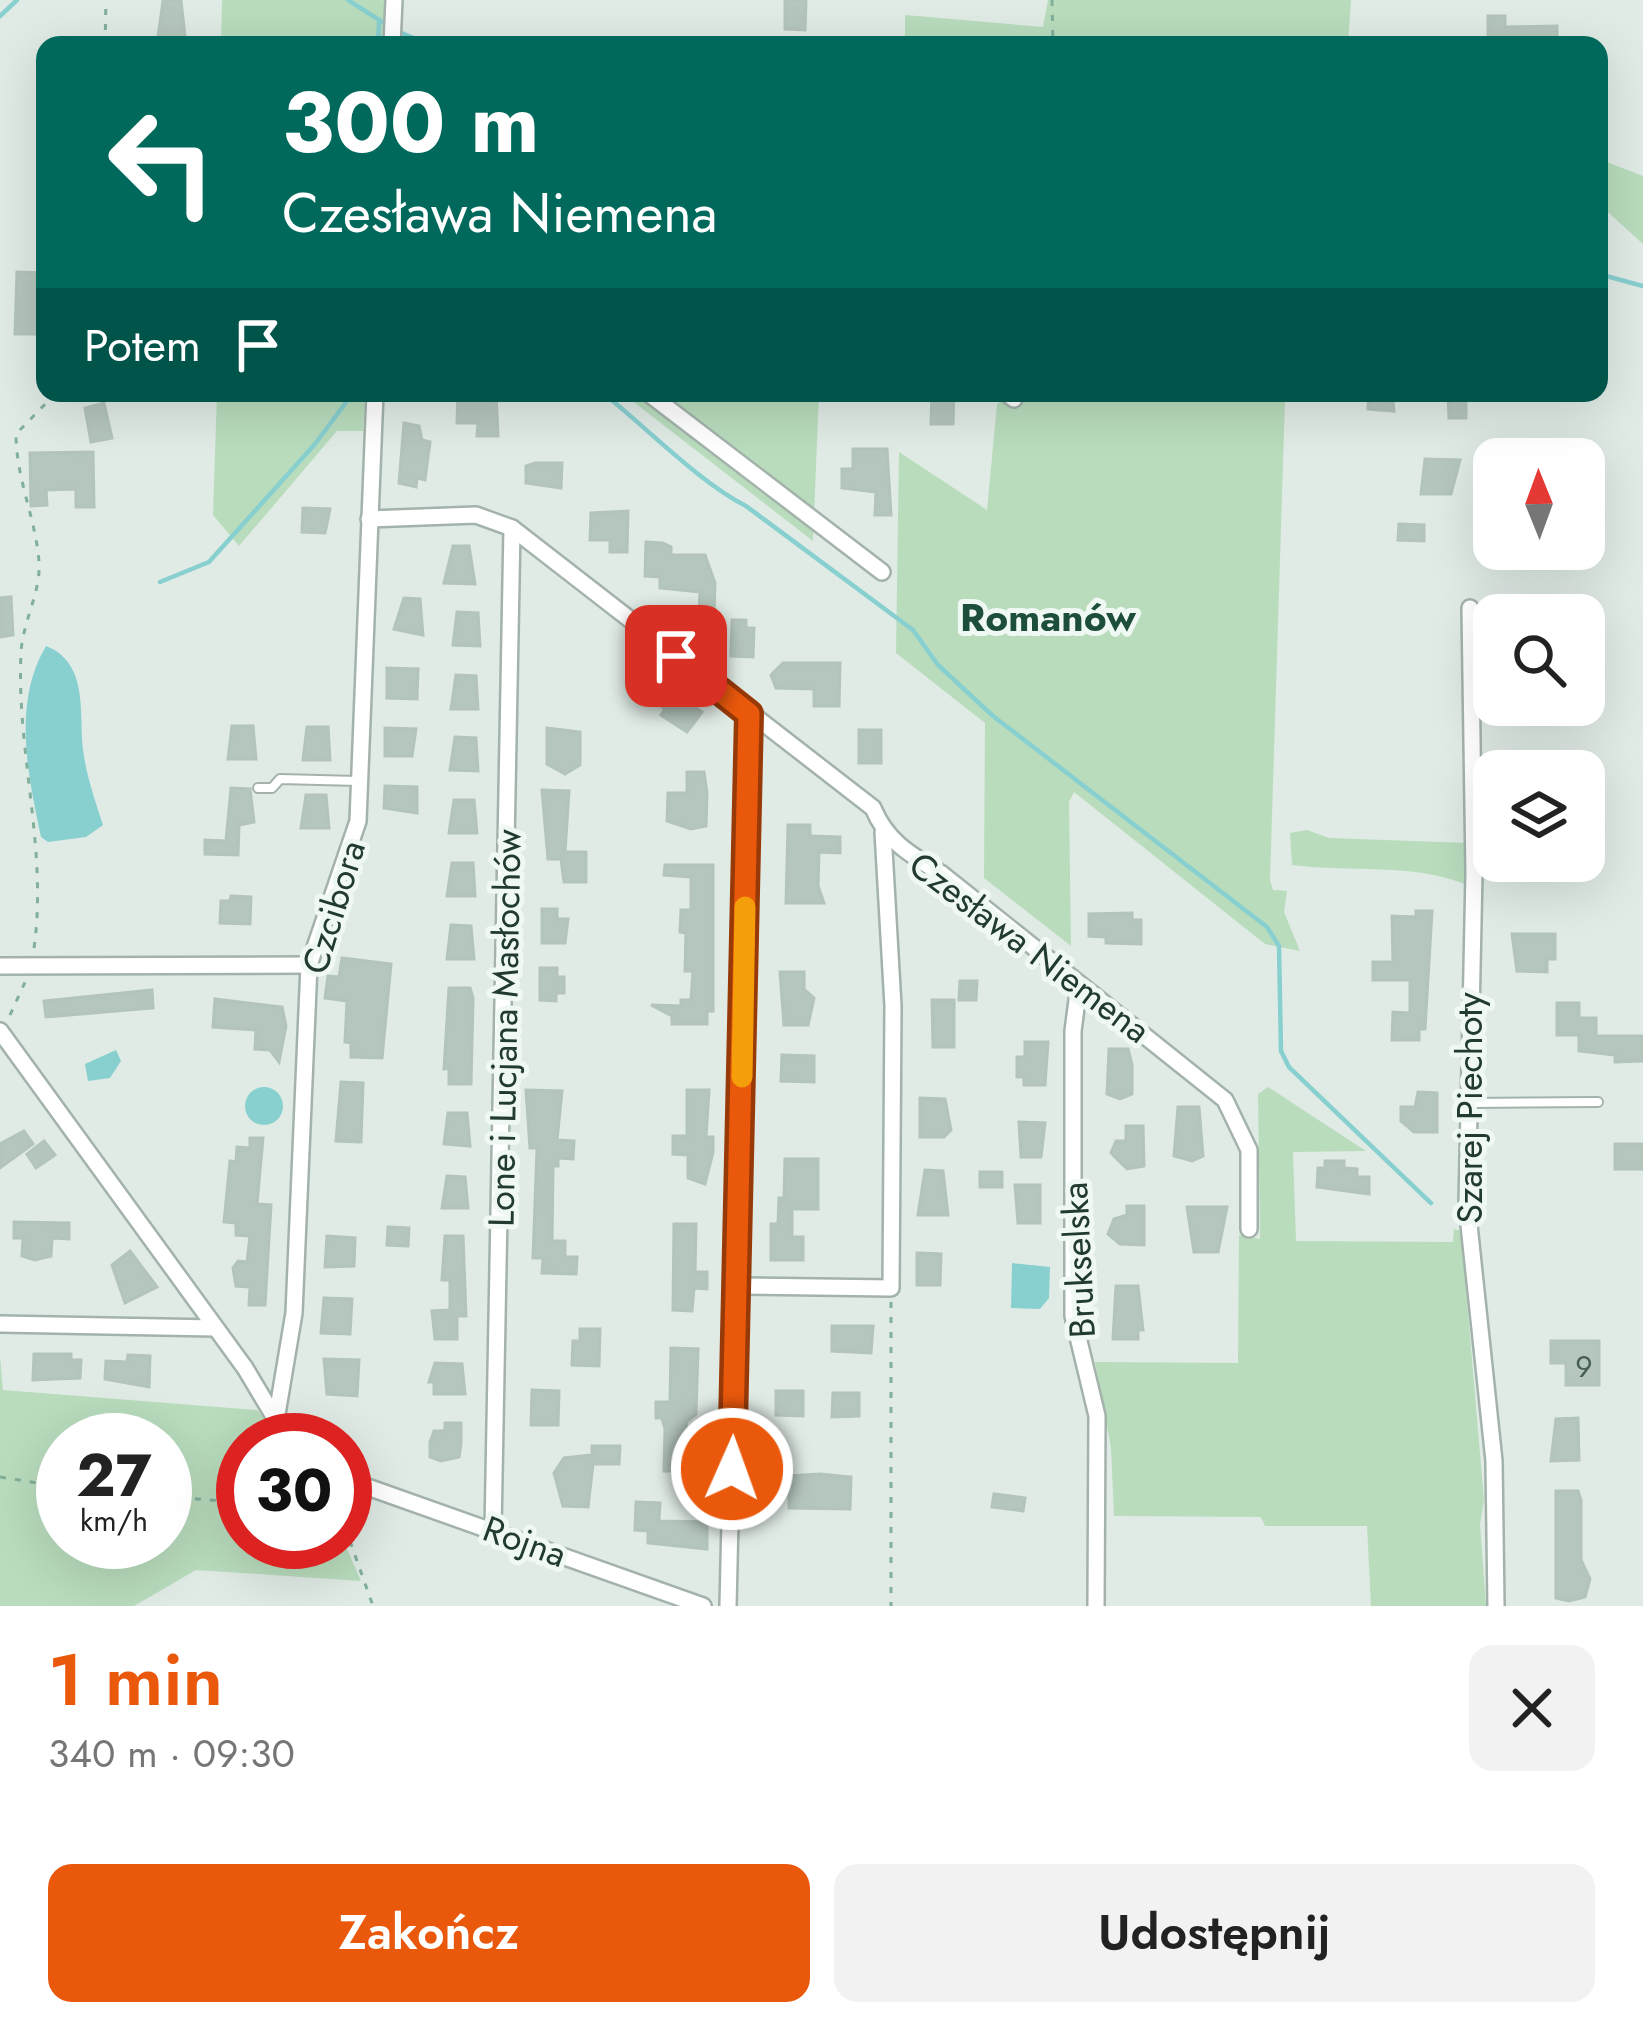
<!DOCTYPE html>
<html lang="pl">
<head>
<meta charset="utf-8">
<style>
  body { margin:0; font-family:Jost,sans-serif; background:#f2f2f2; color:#222; height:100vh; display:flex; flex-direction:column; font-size:45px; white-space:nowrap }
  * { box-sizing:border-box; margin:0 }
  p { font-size:39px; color:#767676 }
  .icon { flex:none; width:66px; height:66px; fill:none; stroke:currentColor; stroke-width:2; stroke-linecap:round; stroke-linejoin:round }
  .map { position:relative; height:1606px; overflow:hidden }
  .details { display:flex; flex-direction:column; background:#fff; flex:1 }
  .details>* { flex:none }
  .hud { position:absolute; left:36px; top:36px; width:1572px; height:366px; border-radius:24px; box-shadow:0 12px 48px #0002; background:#00695c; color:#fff; overflow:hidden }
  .needle { width:78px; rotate:359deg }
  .tools { position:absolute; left:1473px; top:438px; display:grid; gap:24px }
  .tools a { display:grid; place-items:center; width:132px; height:132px; border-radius:24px; background:#fff; box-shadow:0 12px 48px #0002; font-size:60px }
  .speed { position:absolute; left:36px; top:1413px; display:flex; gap:24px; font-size:60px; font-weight:700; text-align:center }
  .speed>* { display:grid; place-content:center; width:156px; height:156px; border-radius:50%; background:#fff; box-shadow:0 12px 48px #0002; line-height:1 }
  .speed small { font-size:30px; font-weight:400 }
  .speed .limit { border:18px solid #d22; background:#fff; color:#111 }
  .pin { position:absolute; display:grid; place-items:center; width:102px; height:102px; color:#fff; margin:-51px; border-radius:24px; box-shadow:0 6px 18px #0006 }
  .me { position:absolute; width:132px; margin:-66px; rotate:2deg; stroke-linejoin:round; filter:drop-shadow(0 0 9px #0008) }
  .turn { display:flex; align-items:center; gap:42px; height:252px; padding:0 48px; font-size:54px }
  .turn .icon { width:156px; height:156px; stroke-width:2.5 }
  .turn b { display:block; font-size:84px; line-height:102px }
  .then { display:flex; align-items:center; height:114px; padding:0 48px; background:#0003; gap:24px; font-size:45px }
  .round { display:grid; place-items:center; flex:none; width:126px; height:126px; border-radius:24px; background:#f2f2f2 }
  .overview { display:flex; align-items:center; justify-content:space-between; height:204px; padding:0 48px }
  h1 { font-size:72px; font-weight:600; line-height:90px; color:#ea580c }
  .action { display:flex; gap:24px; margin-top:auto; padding:24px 48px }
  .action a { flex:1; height:138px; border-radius:24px; background:#ea580c; color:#fff; font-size:48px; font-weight:600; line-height:138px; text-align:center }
  .action a+a { background:#f2f2f2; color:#222 }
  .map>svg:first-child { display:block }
  .green { fill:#b9dcbd; fill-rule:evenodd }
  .water { fill:#88cfd0 }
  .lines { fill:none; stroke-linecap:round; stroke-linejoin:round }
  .stream { stroke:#88cfd0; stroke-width:4.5 }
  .building { fill:#b5c6bd; stroke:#b3c4bb; stroke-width:3 }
  .service-casing { stroke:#a3b3ab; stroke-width:12 }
  .minor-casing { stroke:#a3b3ab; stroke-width:20 }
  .path { stroke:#80af9a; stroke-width:3; stroke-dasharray:6 9; stroke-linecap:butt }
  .service { stroke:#fff; stroke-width:8 }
  .minor { stroke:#fff; stroke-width:15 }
  .route-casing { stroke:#983908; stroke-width:30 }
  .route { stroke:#ea580c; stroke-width:21 }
  .slow { stroke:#f59e0b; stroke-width:21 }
  .labels { text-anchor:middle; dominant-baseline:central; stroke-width:10; stroke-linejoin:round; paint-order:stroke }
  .number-label { font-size:30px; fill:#465e53 }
  .street-label { font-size:36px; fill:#213b30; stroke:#f0f8f3 }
  .neighbourhood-label { font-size:39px; font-weight:bold; fill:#1d4d3b; stroke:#f0f8f3 }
</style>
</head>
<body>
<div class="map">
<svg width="1643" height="1606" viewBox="0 0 1643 1606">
  <rect width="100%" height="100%" fill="#e0ebe5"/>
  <g class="green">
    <path d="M222,0H387L385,45H221Z"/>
    <path d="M1048,0H1351L1348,45H905V15L1043,27Z"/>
    <path d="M1599,159L1643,176V244L1599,204Z"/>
    <path d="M217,393H365L363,431H337L239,546L213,515Z"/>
    <path d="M622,393H819L813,541Z"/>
    <path d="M1017,393H1294L1285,399L1270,880L1273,890L1287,891L1284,912L1300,951L1265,944L1074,792L1069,802L1071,946L984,878L985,723L896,653L899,452L987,510L997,404Z"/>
    <path d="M1307,830L1329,838L1468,843L1467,885C1410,862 1353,873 1292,865L1290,833Z"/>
    <path d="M1268,1087L1366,1151L1293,1152L1296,1241L1453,1242L1454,1229L1461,1231L1484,1500L1480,1524L1486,1606H1371L1367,1526H1265L1261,1517L1114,1516L1111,1448L1095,1362L1238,1363L1239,1235L1260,1239L1258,1094Z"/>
    <path d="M0,1356L3,1390L257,1410L283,1440H243V1542H344L361,1581L196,1570L134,1606H0ZM63,1440H165V1542H63Z"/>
  </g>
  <g class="water">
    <path d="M46,646C89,663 79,713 83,749C86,775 95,800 103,825L86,837L48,842L41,837C28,775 12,703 46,646Z"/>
    <path d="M116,1050L121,1061L110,1078L88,1081L85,1064Z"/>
    <circle cx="264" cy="1106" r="19"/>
    <path d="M1012,1263L1050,1267L1049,1298L1040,1309L1011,1308Z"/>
  </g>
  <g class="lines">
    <g class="stream">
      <path d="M348,0L387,25"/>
      <path d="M0,16L17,0"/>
      <path d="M397,31L430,45"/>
      <path d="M378,45L379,21"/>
      <path d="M1599,274L1643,286"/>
      <path d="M603,393C646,427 699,482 746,506L913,630L938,665L993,716L1267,927L1279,946L1281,1051L1289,1067L1431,1203"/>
      <path d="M160,582L209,562L315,444L353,393"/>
    </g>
  </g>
  <g class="building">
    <path d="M785,0H806L805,30L785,29Z"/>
    <path d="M163,1H181L186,44H157Z"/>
    <path d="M1488,16H1505V27L1557,26V45H1488Z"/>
    <path d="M17,272L45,273V334H15Z"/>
    <path d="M458,393H496L498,436H477L478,423H457Z"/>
    <path d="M932,393H954L953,424H931Z"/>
    <path d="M1369,393H1392L1394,411L1368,409Z"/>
    <path d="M1448,393H1466V418H1449Z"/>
    <path d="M104,403L112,438L91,442L85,408Z"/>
    <path d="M404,423L419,426L422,440L430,442L425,480L417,478L416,487L399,483Z"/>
    <path d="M1590,444V459H1555V445Z"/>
    <path d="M853,449H887L891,515H875L876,492L842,488V469H853Z"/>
    <path d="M93,452L94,507H76V489L46,490L47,505L31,506L30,453Z"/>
    <path d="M1425,459L1460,460L1451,494H1421Z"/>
    <path d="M535,463H562L561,488L526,483V466Z"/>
    <path d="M303,508L330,509L325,533L302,532Z"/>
    <path d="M628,511L627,552H610V540H590L591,513Z"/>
    <path d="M1399,524L1424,525V541L1398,540Z"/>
    <path d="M646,542L663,543L671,547V555H705L715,583L714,613H699L700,592L660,588V577L645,576Z"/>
    <path d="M453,546H469L475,584L444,583Z"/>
    <path d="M11,597L13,635L0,637V598Z"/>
    <path d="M404,598L420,599L423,635L394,629Z"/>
    <path d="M457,612L478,613L480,646L453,645Z"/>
    <path d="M732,620H746V628H754L753,657L731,656Z"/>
    <path d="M783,663H840L839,706H814V689L776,688L771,675Z"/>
    <path d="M387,668L418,669L417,699L387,698Z"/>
    <path d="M456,675L476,676L478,709H451Z"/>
    <path d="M657,681L702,712L687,732L661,715L665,709L646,694Z"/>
    <path d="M232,726H253L256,759H228Z"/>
    <path d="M307,727H328L330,760H303Z"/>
    <path d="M385,728L416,729L412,756H385Z"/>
    <path d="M547,728L580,732V765L565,774L547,764Z"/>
    <rect x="859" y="730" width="22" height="33"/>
    <path d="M455,737L476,738L478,771L450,770Z"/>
    <path d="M687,772H704L707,793L706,826L691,829L667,821L668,793H687Z"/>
    <path d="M385,786L417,787V813L384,808Z"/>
    <path d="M231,788L250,789L254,822L239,825L238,855L205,854V840L226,841Z"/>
    <path d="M542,790L569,791L565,852H586V882H564L561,859H548Z"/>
    <path d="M306,795H326L329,828H301Z"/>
    <path d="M454,800H474L477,833H449Z"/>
    <path d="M788,825H810V836L840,837V853L819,852L818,886L824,903H786Z"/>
    <path d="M452,863H473L475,896H447Z"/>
    <path d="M665,865H713V1011H707V1024H672V1016L651,1005L681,1006V1000H691L693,971H685L686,933L680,932L681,910H691V877L664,875Z"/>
    <path d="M231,896L251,897L250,924L220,923L221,901H230Z"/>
    <path d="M542,909H557V919H568L565,943H542Z"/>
    <path d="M1416,911H1432L1425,1029H1419V1040H1392L1393,1012L1410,1013V980H1373V962H1393L1392,916L1416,917Z"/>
    <path d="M1132,913V920H1141V944L1106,943V937L1089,936V914Z"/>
    <path d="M451,925L471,926L474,959H447Z"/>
    <path d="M1512,934H1555V959H1547V972L1517,971Z"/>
    <path d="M342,958L391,964L382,1058L351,1057V1043L345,1042L347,1001L325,998L328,976L339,977Z"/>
    <path d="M540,968H557V977H564V993H556V1001L540,1000Z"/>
    <path d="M780,972H804V989L814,998L808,1025H784Z"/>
    <path d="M960,981H977L976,1000H959Z"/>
    <path d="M449,988H470L473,998L471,1084H449V1068L444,1069Z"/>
    <path d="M152,990L153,1008L46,1017L44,1001Z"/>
    <path d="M215,999L282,1007L286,1026L279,1062L270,1050L255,1049L256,1030L213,1027Z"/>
    <path d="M932,1000H954V1047H933Z"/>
    <path d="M1557,1003H1579V1018H1596V1036H1643V1061L1615,1062V1055L1579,1051V1035H1557Z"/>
    <path d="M1025,1042H1048L1045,1085H1024V1077H1017V1057H1025Z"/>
    <path d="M1109,1049H1128L1132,1065V1094L1120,1099L1107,1094Z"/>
    <path d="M782,1055L814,1056V1082L781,1081Z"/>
    <path d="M341,1082L363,1083L361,1142L336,1141Z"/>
    <path d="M526,1090L562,1091L557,1140L574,1141L573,1159L558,1158V1166H553L552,1241H565V1257H577L576,1274L542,1273L543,1258H533L537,1148H530Z"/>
    <path d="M687,1090H709L706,1137H713V1152L705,1184L688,1178V1155L673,1154V1136H687Z"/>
    <path d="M1418,1092L1437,1093V1132H1414L1401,1121V1107H1415Z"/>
    <path d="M920,1098L945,1099L951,1130L944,1137H920Z"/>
    <path d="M1178,1107H1199L1203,1156L1192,1161L1174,1156Z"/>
    <path d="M448,1113H467L470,1146L444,1144Z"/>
    <path d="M1019,1122L1045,1123L1041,1157H1021Z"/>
    <path d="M1126,1126H1143L1144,1166L1127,1169L1111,1153L1116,1141H1126Z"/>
    <path d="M24,1131L33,1144L0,1168V1144Z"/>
    <path d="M250,1138H263L257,1204L271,1205L265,1305H249L250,1287L236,1286L233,1268L238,1261L247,1262L250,1236L236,1235V1223L224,1222L230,1161L236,1162L237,1147L250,1148Z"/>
    <path d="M44,1141L55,1155L36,1168L27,1154Z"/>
    <rect x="1615" y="1144" width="28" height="25"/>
    <path d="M785,1159H818V1209H792V1237H803V1260H771V1224H778L779,1198H784Z"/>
    <path d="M1325,1161H1344V1168L1357,1169V1177H1369V1194L1317,1187L1318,1168H1325Z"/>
    <path d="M925,1170L943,1171L948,1215H918Z"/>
    <rect x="980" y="1172" width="22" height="15"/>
    <path d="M447,1176L465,1177L468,1208H442Z"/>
    <path d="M1015,1185H1040V1223H1018Z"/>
    <path d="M1127,1206H1144V1245L1120,1244L1108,1234L1114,1219L1127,1215Z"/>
    <path d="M1187,1207H1227L1218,1252H1194Z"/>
    <path d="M14,1222L69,1223V1239L52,1238L51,1256L35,1260L22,1256L23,1238H14Z"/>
    <path d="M674,1224H696L695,1272H707V1289L694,1288L692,1311L673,1310Z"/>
    <path d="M388,1227L409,1228L408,1246L387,1245Z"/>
    <path d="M327,1236L355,1238L354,1266L325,1267Z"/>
    <path d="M445,1236H463L466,1316H457V1339H435L432,1311L450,1310V1280H442Z"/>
    <path d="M130,1251L157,1287L125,1303L112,1265Z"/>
    <path d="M917,1253L941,1254L940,1285H917Z"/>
    <path d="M1116,1286H1138L1143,1330H1138V1339H1113Z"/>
    <path d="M324,1298L352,1299L350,1334L321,1333Z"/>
    <path d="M832,1326H873L871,1353L832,1351Z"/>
    <path d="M580,1329H600L599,1366L572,1365L573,1341H580Z"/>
    <path d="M1551,1341H1599V1385H1566V1363H1551Z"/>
    <path d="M671,1348L698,1349L696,1414L686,1422L690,1471H664L665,1429L662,1418H656V1402H670Z"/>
    <path d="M34,1354H71V1360H81L80,1378L33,1380Z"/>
    <path d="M128,1355L150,1356L149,1387L105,1379L106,1361L127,1362Z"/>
    <path d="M324,1359L359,1360L357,1396L327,1394Z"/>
    <path d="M435,1363L462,1364L465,1394H434V1382H429Z"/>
    <path d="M532,1390L559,1391L558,1425H531Z"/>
    <path d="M776,1391H803V1416L776,1415Z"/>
    <path d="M833,1393H859V1416L832,1417Z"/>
    <path d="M1578,1418L1579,1460L1551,1461L1556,1419Z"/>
    <path d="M445,1423H461V1444L459,1457L441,1461L430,1457V1442L434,1431H445Z"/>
    <path d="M592,1446H620L619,1464H593L588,1507L563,1506L554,1473L564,1458L592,1455Z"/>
    <path d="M820,1474L851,1477L850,1509L789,1508V1476Z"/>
    <path d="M1556,1491H1578L1581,1500V1560L1590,1579L1585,1597L1569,1601L1556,1598Z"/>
    <path d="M994,1494L1025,1498L1023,1511L992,1507Z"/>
    <path d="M636,1502L660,1503L659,1521L707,1522V1549L648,1543V1531L635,1530Z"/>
  </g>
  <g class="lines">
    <defs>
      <g id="service">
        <path d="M258,788H272L280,779L358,781"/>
        <path d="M1470,1103L1598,1102"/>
      </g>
      <g id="minor">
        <path d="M392,45L394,0"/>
        <path d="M648,393L882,572"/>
        <path d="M1006,393L1014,399"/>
        <path d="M369,519L476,515L512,528L873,808C887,842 911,855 942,874L1225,1100L1249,1150V1229"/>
        <path d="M1470,608L1474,873L1467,1206L1494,1461L1496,1606"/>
        <path d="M0,966L309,965"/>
        <path d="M1079,985L1073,1031V1316L1097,1416L1096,1606"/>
        <path d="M0,1031L245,1368L288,1440"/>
        <path d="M737,1286L891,1288L893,1006L883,832"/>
        <path d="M0,1324L215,1328"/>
        <path d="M276,1420L294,1313L309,965L358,821L375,393"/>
        <path d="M345,1479L703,1606"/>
        <path d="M493,1529L512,528"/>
        <path d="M728,1606L749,714"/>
      </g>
    </defs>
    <use href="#service" class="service-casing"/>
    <use href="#minor" class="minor-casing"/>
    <g class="path">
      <path d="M1052,0L1053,45"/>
      <path d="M105,45L106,0"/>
      <path d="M34,948C48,850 16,751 21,652C23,621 41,592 39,562C36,519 16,479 16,434L56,393"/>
      <path d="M10,1015L26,980"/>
      <path d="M891,1302V1606"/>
      <path d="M0,1477L63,1487"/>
      <path d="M165,1496L243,1503"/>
      <path d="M345,1527L373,1606"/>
    </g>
    <use href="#service" class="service"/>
    <use href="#minor" class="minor"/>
  </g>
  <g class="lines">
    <defs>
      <path id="route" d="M676,656L749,714L732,1469"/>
    </defs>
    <use href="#route" class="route-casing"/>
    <use href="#route" class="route"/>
    <path class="slow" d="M742,1077L745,907"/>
  </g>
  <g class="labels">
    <g class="number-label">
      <text x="1584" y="1366">9</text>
    </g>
    <g class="street-label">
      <text transform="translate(333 907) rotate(-73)">Czcibora</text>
      <text transform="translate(1030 947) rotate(37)">Czesława Niemena</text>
      <text transform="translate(504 1028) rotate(-89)">Lone i Lucjana Masłochów</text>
      <text transform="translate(1469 1108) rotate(-90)">Szarej Piechoty</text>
      <text transform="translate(1078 1260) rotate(-93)">Brukselska</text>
      <text transform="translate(525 1541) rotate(20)">Rojna</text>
    </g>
    <g class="neighbourhood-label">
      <text x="1048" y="617">Romanów</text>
    </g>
  </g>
</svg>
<div class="tools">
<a><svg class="needle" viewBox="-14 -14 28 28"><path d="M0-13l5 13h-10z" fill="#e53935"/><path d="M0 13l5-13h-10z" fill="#767676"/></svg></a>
<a><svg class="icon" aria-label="search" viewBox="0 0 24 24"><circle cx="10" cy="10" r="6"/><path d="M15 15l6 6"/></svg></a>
<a><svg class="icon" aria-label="layers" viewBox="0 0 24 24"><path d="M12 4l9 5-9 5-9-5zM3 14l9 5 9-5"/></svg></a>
</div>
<div class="speed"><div>27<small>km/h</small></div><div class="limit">30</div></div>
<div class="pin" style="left:676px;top:656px;background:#d93025"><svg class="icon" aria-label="arrive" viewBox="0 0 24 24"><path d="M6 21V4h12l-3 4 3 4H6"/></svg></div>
<svg class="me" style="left:732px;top:1469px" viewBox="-20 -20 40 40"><circle r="17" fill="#ea580c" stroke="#fff" stroke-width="3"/><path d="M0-11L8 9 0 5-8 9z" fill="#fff"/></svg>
<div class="hud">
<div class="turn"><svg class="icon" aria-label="left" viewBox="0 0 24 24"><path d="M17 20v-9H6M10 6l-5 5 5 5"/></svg><div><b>300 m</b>Czesława Niemena</div></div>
<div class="then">Potem<svg class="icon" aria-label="arrive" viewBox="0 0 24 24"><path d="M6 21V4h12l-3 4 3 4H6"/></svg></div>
</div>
</div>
<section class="details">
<div class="overview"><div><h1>1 min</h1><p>340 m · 09:30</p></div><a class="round"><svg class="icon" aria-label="close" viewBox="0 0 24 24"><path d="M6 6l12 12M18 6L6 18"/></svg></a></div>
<div class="action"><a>Zakończ</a><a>Udostępnij</a></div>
</section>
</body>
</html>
